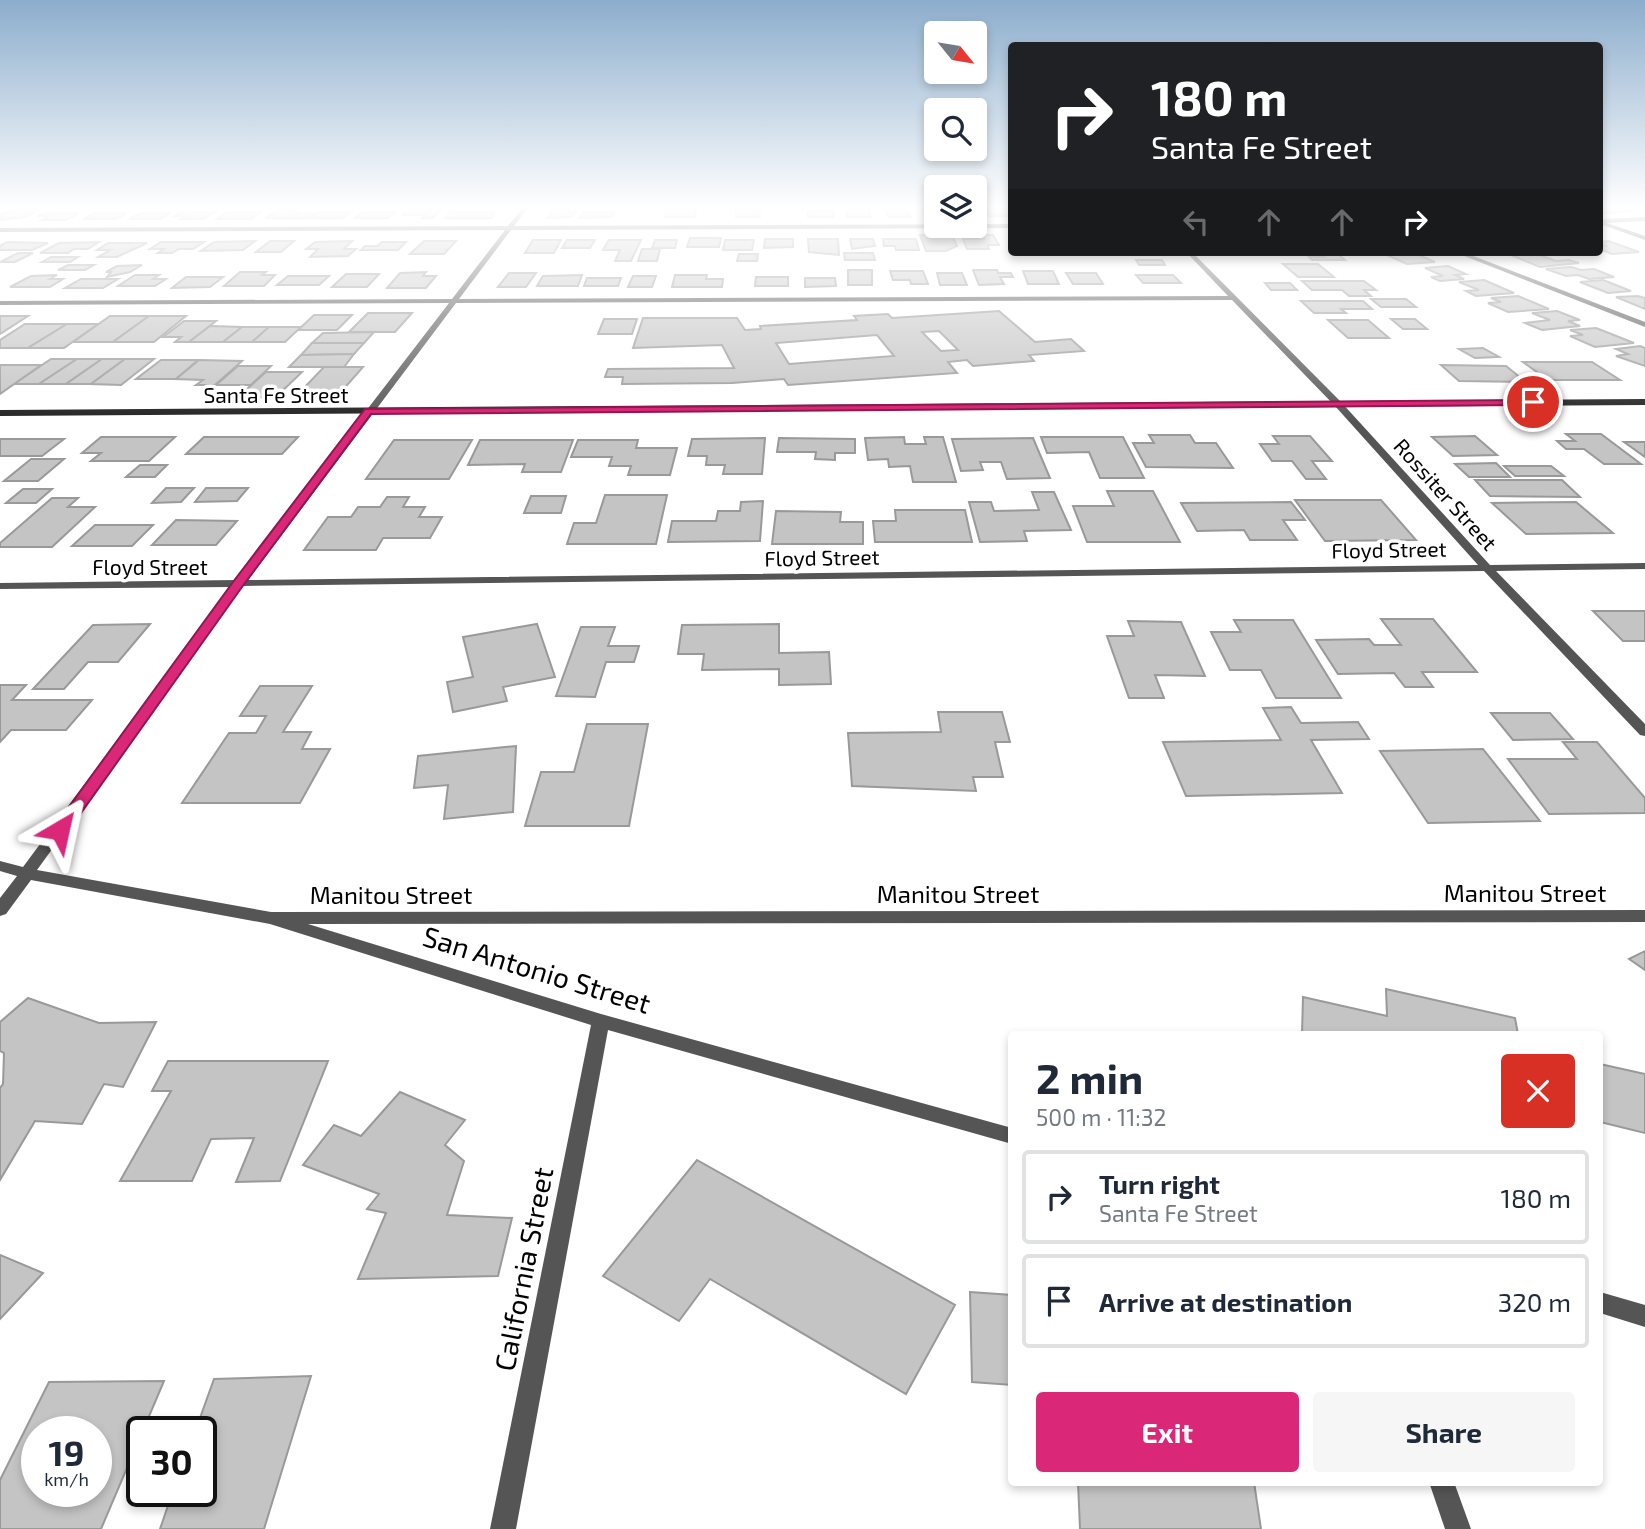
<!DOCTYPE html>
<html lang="en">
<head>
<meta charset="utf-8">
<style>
  body { margin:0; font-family:"Exo 2",sans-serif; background:#f6f6f7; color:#1f2937; height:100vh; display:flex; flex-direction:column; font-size:26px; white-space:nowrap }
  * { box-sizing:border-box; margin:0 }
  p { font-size:23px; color:#747a83 }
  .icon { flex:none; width:38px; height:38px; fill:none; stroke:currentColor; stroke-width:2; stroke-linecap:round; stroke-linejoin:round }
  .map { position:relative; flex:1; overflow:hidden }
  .side { position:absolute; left:1008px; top:1031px; width:595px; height:455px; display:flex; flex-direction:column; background:#fff; border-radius:7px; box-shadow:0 4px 10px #0003 }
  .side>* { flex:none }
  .guide { position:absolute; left:1008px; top:42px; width:595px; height:214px; border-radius:7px; box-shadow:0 4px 10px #0003; background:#202124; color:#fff; overflow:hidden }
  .needle { width:46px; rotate:120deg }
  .buttons { position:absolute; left:924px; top:21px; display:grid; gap:14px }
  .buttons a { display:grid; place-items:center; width:63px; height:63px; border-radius:7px; background:#fff; box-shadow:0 4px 10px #0003; font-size:35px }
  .speed { position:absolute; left:21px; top:1416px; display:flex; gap:14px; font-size:35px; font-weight:700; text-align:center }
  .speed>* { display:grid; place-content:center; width:91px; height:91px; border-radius:50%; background:#fff; box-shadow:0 4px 10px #0003; line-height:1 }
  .speed small { font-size:18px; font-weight:400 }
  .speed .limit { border:4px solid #111; border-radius:10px; background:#fff; color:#111 }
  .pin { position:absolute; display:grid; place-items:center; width:60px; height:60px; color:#fff; margin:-30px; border:4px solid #fff; border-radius:50%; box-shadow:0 2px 7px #0007 }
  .me { position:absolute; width:77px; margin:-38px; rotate:36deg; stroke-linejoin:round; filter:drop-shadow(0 0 5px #0008) }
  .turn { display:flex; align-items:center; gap:24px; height:147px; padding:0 28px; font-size:32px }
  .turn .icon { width:91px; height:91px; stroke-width:2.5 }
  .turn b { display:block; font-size:49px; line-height:60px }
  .lanes { display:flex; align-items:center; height:66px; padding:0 28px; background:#0003; justify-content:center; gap:35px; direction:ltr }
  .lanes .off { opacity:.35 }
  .round { display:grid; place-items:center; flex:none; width:74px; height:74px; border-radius:7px; background:#f6f6f7 }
  .headline { display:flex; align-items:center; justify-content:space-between; height:119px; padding:0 28px }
  h1 { font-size:42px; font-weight:700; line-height:52px }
  .cta { display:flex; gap:14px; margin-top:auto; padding:14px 28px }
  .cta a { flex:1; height:80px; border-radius:7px; background:#db2777; color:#fff; font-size:28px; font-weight:700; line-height:80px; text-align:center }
  .cta a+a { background:#f6f6f7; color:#1f2937 }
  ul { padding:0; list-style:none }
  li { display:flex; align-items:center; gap:21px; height:94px; margin:0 14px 10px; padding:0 14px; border:4px solid #e0e1e3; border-radius:7px }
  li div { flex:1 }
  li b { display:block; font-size:26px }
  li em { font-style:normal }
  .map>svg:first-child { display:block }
  .building { fill:#c4c4c4; stroke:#999; stroke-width:2; fill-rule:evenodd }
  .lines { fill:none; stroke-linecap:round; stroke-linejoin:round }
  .minor { fill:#555; fill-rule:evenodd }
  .secondary { fill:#222; fill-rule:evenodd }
  .route { fill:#db2777; stroke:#8e194d; stroke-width:2 }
  .labels { text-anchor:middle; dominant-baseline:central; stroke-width:7; stroke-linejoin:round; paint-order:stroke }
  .far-street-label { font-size:21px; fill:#000; stroke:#fff }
  .street-label { font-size:24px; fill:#000; stroke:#fff }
  .near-street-label { font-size:28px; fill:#000; stroke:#fff }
</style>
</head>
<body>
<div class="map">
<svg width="1645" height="1529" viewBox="0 0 1645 1529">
  <rect width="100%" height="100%" fill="#fff"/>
  <g class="building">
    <path d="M667,208H696L695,217H665Z"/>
    <path d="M759,208L760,217H736L735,209Z"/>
    <path d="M905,208L911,217H889L884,209Z"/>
    <path d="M922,208H936V218H925Z"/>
    <path d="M1600,208H1622L1633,211L1605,213L1600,212Z"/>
    <path d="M17,209H41L25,217L0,220V214Z"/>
    <path d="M279,209H299L294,213H314L307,218H266Z"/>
    <path d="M409,209H441L433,218H422L425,215H403Z"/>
    <path d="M869,209L871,217H847L845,210Z"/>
    <path d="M986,209H1012V216H989Z"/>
    <path d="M554,210H577L572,217L548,218Z"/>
    <rect x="808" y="211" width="26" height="6"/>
    <path d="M180,212H214L204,219H181L186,215L175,216Z"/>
    <path d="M227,212H260L251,219H217Z"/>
    <path d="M318,212H350L343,218H310Z"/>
    <path d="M362,212H395L388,218H355Z"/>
    <path d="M450,212H495L491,218H445Z"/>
    <path d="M583,212H615L612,217L580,218Z"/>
    <path d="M45,213H79L66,220H42L49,216H37Z"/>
    <path d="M95,213H127L116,219H83Z"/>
    <path d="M141,213H171L160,219H129Z"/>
    <path d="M920,235H952L957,246L946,251H926Z"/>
    <path d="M983,235H993L999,245H988L989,249H967L963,239H984Z"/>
    <path d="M690,238H721L719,247H687Z"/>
    <path d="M765,239H793V247L764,248Z"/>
    <path d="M808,239H838L839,255L809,252Z"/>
    <path d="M850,239H873L875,246L852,249Z"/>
    <path d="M883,239H916L919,250H896L895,246H884Z"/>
    <path d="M533,240H561L554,253H525Z"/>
    <path d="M567,240H595L590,248H562Z"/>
    <path d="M609,240H641L631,261H615L620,250H603Z"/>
    <path d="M655,240H677L675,248H652Z"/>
    <path d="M725,240H754L752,250H723Z"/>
    <path d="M255,241L243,250L201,251L214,242Z"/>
    <path d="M270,241H294L281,252H256Z"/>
    <path d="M352,241L344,249H356L348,256L310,257L318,249H306L315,242Z"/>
    <path d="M424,241H456L444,254H410Z"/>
    <path d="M1608,241L1639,252L1612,254L1600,249V246H1605L1600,242Z"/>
    <path d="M7,242L48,243L32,250H0V246Z"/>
    <path d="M99,242L88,249H74L68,253H40L59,243Z"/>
    <path d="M161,242H204L193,249H179L172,253H158L164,249H150Z"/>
    <path d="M382,242H406L398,250H361L365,246H377Z"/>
    <path d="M108,243H147L117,257H98L110,250H97Z"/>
    <path d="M642,249H660L657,261H638Z"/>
    <path d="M18,253H33L15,262H0Z"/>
    <path d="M844,253H873L875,260H845Z"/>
    <path d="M1414,253L1435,262L1407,264L1387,255Z"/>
    <path d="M739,254H758L757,261H737Z"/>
    <path d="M1322,254H1338L1345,260H1312L1309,257H1325Z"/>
    <path d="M1537,254L1556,261L1569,260L1579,263L1540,267L1511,255Z"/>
    <path d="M51,257H78L70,262H42Z"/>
    <path d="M1136,260H1162L1165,265H1139Z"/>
    <path d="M1283,264H1318L1334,277H1298Z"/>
    <path d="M68,265H94L85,270H58Z"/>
    <path d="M142,265L130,272L107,277L111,272H106L117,266Z"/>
    <path d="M1448,266L1466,274L1455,275L1464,279L1440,281L1431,277L1443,276L1425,268Z"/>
    <path d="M1571,267L1581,270L1594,269L1614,277L1589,279L1578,275L1566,276L1546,269Z"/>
    <rect x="848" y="270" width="24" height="15"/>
    <path d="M973,270H997L998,273H1011L1013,277H1000L1004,284L979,285Z"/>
    <path d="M890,271H923L928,284H911L910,280H893Z"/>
    <path d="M1023,271H1053L1059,284H1028Z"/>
    <path d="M240,272H266L262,275H275L264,286H224Z"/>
    <path d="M426,272L423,276H436L426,288H387L400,273Z"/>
    <path d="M509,273H536L526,287H498Z"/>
    <path d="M937,273H962L967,285H940Z"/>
    <path d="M1066,273H1096L1103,284H1073Z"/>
    <path d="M346,274H379L367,287H332Z"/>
    <path d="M57,275L50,279H63L50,287H10L31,276Z"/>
    <path d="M135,275H159L153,279H166L155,286H118Z"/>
    <path d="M582,275L578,286H537L543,276Z"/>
    <path d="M675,275H707L706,279H723L722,287H672Z"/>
    <path d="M1136,275H1173L1181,283H1143Z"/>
    <path d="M288,276H329L319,285H277Z"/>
    <path d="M633,276H656L652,287H628Z"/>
    <path d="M186,277H223L210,287L172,288Z"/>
    <path d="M756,277H788V286H755Z"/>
    <path d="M587,278H621L618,286H584Z"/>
    <path d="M805,278H835L836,286L805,287Z"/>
    <path d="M81,279H118L103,288H65Z"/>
    <path d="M1484,280L1514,293L1476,296L1466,291L1479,290L1459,282Z"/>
    <path d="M1603,280L1631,291L1608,293L1580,282Z"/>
    <path d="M1302,281H1364L1376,290H1364L1371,296H1349L1342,290H1312Z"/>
    <path d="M1265,283H1290L1297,290H1271Z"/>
    <path d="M1518,296L1549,309L1508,312L1488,303L1501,302L1491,298Z"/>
    <path d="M1638,296L1645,298V309L1616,297Z"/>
    <path d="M1371,299H1406L1416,307H1381Z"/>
    <path d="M1301,301H1363L1372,309H1341L1346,313H1314Z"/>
    <path d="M999,311L1035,342L1071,339L1084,351L1029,355L1034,361L973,366L967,360L948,362L957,373L788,385L784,379L732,383L622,384L623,377H605L608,369L734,368L722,345L633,348L643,318H737L745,330L761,329L760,326L857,320L854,316L888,314L892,318ZM939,331L958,350L941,351L922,332ZM877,335L894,356L789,364L776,343Z"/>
    <path d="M1557,311L1580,320L1568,321L1580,326L1542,330L1525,323L1550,320L1532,313Z"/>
    <path d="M368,313H412L395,332H349Z"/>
    <path d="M314,315H352L337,330H298Z"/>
    <path d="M0,316H28L0,334Z"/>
    <path d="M110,316H149L113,342H73Z"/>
    <path d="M149,316H186L154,342H113Z"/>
    <path d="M604,319H637L632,334H598Z"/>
    <path d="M1391,319H1415L1427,329H1403Z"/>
    <path d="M1328,320H1368L1389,338H1348Z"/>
    <path d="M184,321H216L189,342H175L181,337H163Z"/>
    <path d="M25,324H67L28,348H0V340Z"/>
    <path d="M67,324H98L64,348H28Z"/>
    <path d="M210,326L242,327L223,342H189Z"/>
    <path d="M242,327H269L252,342H223Z"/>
    <path d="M269,327H301L285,342H252Z"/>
    <path d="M1596,328L1634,343L1595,347L1570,336L1583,335L1570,330Z"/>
    <path d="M374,332L364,343H312L323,333Z"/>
    <path d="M312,343H364L354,354L301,355Z"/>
    <path d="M1640,346L1645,348V366L1616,356L1628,354L1616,349Z"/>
    <path d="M1483,348L1499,357L1475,358L1459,349Z"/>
    <path d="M354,354L344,367H289L301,355Z"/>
    <path d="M51,359H77L39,384H14Z"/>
    <path d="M77,359H102L66,384H39Z"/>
    <path d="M102,359H125L91,384H66Z"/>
    <path d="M125,359H154L121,385L91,384Z"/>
    <path d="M161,360H198L176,379H136Z"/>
    <path d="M199,360L242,361L215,385H196L203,380L176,379Z"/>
    <path d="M1523,362H1592L1620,380H1548Z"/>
    <path d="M0,365H41L0,394Z"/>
    <path d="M1441,365L1506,366L1526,382L1459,381Z"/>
    <path d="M238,366H271L251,385H216Z"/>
    <path d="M324,367H363L341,392H300Z"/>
    <path d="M266,372H302L276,397L237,398Z"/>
    <path d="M1566,434H1601L1641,464H1604L1584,449H1566L1557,441H1575Z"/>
    <path d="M1149,435H1190L1195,443H1216L1233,468L1146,467L1133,443H1154Z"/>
    <path d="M1273,436H1310L1332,461H1312L1326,479H1306L1292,461H1272L1260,444H1279Z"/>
    <path d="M1475,436L1497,455L1453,456L1432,437Z"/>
    <path d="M101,437H175L149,461H91L101,453H82Z"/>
    <path d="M204,437H298L282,454H186Z"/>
    <path d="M904,437L905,444H926L924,437H943L956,482H913L910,466L889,467L888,459L868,460L865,438Z"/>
    <path d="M1041,437H1123L1144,478H1100L1089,452L1047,453Z"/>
    <path d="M765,438L762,474H723L725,465H706L707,456H688L692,439Z"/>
    <path d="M779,438L855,439V453H835V460L815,459L816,452H777Z"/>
    <path d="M1033,438L1050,478L1007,479L1001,462H980L983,470L961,471L952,439Z"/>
    <path d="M0,439H64L42,456H0Z"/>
    <path d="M394,440H472L449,479H366Z"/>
    <path d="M480,440H573L561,472H522L525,464L468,465Z"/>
    <path d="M578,440H638L636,448H677L670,475H628L631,466H609L612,457H571Z"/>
    <path d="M1624,442H1645V457Z"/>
    <path d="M31,459H64L38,481H4Z"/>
    <path d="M1496,463L1510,477H1469L1455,464Z"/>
    <path d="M140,465H167L155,477H126Z"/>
    <path d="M1504,466H1551L1564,476H1515Z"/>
    <path d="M1475,480H1562L1580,497L1490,496Z"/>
    <path d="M166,488H194L181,502L152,503Z"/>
    <path d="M206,488H248L237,501L195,502Z"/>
    <path d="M23,489H52L36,503H6Z"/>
    <path d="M1107,491H1153L1180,542H1087L1073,506H1114Z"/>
    <path d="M1032,492H1054L1071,530L1024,531L1027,541L980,542L969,502H991L994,511L1039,510Z"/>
    <path d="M605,495H667L656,544H567L574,523H596Z"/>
    <path d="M531,496H566L561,513H524Z"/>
    <path d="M387,497H409L403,507H425L419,517H442L430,538H383L376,550H304L328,517H351L358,507H380Z"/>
    <path d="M52,498H78L68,507H95L52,547H0V543Z"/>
    <path d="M1295,500H1381L1416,540L1325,541Z"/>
    <path d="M763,501L760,541L668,542L672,521H716L718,511H740L741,502Z"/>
    <path d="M1291,502L1305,520H1283L1297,540H1250L1244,530L1197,531L1181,503Z"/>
    <path d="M1576,502L1613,533L1526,534L1492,503Z"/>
    <path d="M895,510H965L972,542H875L873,521H896Z"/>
    <path d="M776,511L841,512L840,522H863V544H772Z"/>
    <path d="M176,520L237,521L216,545H152Z"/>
    <path d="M95,525H153L132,546H72Z"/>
    <path d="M1593,611H1645V641H1623Z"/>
    <path d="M1381,619H1433L1477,672H1422L1433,687H1405L1394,673L1338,674L1316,640L1369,639L1374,645H1401Z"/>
    <path d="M1234,620H1293L1341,698H1276L1261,670H1230L1211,632H1241Z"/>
    <path d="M1128,621L1181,622L1205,676L1155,675L1164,698H1129L1107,636H1134Z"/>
    <path d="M150,624L118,662H88L64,689H33L93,625Z"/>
    <path d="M537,624L555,677L503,687L507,701L453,712L447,682L473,677L463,637Z"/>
    <path d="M779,624V653L829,652L831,684L779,685V669L702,670L704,654H678L682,625Z"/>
    <path d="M581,627H615L608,646H639L634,662H606L595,697L556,696Z"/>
    <path d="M0,685H26L12,700H92L66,730H11L0,742Z"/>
    <path d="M260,686H312L283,732H311L302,749H330L300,803H182L229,733H256L266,716H240Z"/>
    <path d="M1291,707L1301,723L1358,722L1369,739L1311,740L1342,793L1186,796L1163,742L1281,740L1263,708Z"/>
    <path d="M938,712H1002L1010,742H995L1003,777H973L976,791L852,786L848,733L941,732Z"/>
    <path d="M1491,713H1550L1573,739L1513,740Z"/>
    <path d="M587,724H648L629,826H525L541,772H574Z"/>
    <path d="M1563,742H1597L1645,798V813L1549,814L1508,759H1577Z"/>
    <path d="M516,746L513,812L444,819L448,785L414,788L418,756Z"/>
    <path d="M1483,749L1540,821L1428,823L1380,751Z"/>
    <path d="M1645,951V970L1629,959Z"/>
    <path d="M1386,989L1515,1018L1518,1034H1302L1303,997L1387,1016Z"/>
    <path d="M28,998L99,1023L156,1022L123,1087L104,1084L82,1124L35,1121L0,1180V1088L3,1084L4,1053L0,1051V1022Z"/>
    <path d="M168,1061H328L280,1181L236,1182L254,1138L211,1139L192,1181H120L171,1091H152Z"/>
    <path d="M1600,1064L1645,1074V1133L1600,1122Z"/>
    <path d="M400,1092L465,1120L445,1145L464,1161L447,1215L512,1218L498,1276L358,1279L386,1213L367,1209L379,1194L303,1165L334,1125L361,1136Z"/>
    <path d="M697,1160L955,1305L906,1394L710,1279L679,1321L603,1276Z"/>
    <path d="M0,1255L43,1273L0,1319Z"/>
    <path d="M970,1292L1012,1295V1385L972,1382Z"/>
    <path d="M311,1376L264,1529H160L173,1491H201V1432H195L214,1379Z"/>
    <path d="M164,1381L101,1529H0V1480L49,1382ZM37,1432H96V1491H37Z"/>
    <path d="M1078,1482H1254L1261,1529H1080Z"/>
  </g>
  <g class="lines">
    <g class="minor">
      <path d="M522,208H528L514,226L1012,224V228L511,230L459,299L1228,296L1186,252H1192L1341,402L1490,565L1645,563V569L1496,571L1645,724V736L1640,735L1484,571L243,586L37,870L271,912L1645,910V922L308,924L601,1014L1012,1128V1144L608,1030L516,1529H490L591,1025L270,924L31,880L6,914L0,916V898L17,876L0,871V861L23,867L231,587L0,589V583L236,580L449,303L0,305V301L452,299L505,230L0,232V228L508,226ZM1232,300L1335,406L1478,565L248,580L456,303Z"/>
      <path d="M1645,217V221L1607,223L1645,236V240L1600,224V220L1604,219Z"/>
      <path d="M1454,252H1463L1645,322V327Z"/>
      <path d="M1600,1292L1645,1305V1327L1600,1313Z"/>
      <path d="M1429,1482H1454L1471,1529H1445Z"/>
    </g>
    <path class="secondary" d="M1645,399V405L0,416V410Z"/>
  </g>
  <linearGradient id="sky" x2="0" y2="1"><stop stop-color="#8cadcc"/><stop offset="0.49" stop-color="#fff"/><stop offset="1" stop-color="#fff" stop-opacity="0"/></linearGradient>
  <rect width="1645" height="422" fill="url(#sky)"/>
  <path class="route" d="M1533,400L1538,402L1537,405L371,414L242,587L66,834L60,835L52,830L233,582L365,409Z"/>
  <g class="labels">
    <g class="far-street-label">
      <text x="276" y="394">Santa Fe Street</text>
      <text transform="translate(1446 494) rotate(48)">Rossiter Street</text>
      <text transform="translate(1389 549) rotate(-1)">Floyd Street</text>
      <text transform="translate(822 557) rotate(-1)">Floyd Street</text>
      <text x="150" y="566">Floyd Street</text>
    </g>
    <g class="street-label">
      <text x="1525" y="892">Manitou Street</text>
      <text x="958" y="893">Manitou Street</text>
      <text x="391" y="894">Manitou Street</text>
    </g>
    <g class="near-street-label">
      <text transform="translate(537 969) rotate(17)">San Antonio Street</text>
      <text transform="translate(523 1269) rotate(-79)">California Street</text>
    </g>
  </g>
</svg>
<div class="buttons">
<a><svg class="needle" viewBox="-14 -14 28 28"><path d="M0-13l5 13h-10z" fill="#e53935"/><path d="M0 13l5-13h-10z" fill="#747a83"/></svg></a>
<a><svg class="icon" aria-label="search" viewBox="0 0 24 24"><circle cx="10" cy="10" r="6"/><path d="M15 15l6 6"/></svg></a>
<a><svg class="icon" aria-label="layers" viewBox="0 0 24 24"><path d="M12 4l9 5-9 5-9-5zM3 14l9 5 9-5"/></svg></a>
</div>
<div class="speed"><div>19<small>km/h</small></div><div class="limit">30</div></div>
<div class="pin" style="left:1533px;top:402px;background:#d93025"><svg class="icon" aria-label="arrive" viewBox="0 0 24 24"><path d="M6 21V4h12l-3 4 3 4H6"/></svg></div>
<svg class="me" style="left:60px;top:830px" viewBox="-20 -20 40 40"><path d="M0-17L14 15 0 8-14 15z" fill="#db2777" stroke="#fff" stroke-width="4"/></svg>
<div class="guide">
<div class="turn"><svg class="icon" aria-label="right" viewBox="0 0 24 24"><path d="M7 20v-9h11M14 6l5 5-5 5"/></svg><div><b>180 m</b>Santa Fe Street</div></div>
<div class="lanes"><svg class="icon off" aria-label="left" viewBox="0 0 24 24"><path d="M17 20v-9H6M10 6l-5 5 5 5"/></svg><svg class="icon off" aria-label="ahead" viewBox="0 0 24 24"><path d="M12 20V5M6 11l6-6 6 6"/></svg><svg class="icon off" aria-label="ahead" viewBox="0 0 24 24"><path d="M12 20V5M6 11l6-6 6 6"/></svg><svg class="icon" aria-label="right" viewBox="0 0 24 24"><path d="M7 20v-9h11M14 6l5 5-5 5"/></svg></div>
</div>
<section class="side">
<div class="headline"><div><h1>2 min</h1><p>500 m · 11:32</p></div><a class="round" style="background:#d93025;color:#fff"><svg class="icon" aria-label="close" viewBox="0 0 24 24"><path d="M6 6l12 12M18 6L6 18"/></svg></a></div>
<ul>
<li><svg class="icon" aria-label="right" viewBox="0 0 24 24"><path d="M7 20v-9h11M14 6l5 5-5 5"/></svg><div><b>Turn right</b><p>Santa Fe Street</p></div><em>180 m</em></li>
<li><svg class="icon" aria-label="arrive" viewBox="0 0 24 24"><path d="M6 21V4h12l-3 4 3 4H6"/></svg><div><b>Arrive at destination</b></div><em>320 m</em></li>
</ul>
<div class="cta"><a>Exit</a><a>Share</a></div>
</section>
</div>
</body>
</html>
